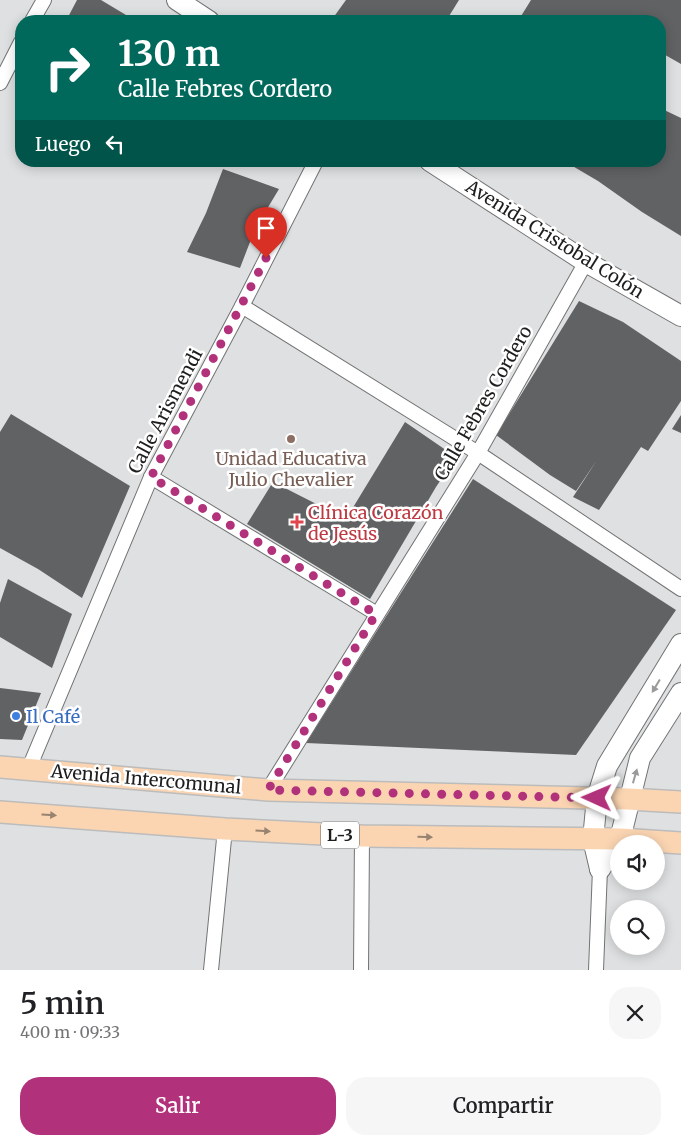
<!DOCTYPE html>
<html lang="es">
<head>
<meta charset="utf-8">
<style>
  body { margin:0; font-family:Merriweather,serif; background:#f6f6f6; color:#202124; height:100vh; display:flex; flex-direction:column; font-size:19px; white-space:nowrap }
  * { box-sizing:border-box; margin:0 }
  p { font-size:16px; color:#757577 }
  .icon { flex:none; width:28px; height:28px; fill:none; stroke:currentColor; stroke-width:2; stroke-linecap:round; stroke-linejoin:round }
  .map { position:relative; height:970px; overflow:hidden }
  .side { display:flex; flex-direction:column; background:#fff; flex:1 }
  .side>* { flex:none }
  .hud { position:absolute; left:15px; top:15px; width:651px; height:152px; border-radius:20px; box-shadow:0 2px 12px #0003; background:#00695c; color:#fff; overflow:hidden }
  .fabs { position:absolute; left:610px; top:835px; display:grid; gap:10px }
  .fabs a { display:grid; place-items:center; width:55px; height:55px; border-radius:50%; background:#fff; box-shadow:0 2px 12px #0003; font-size:25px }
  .pin { position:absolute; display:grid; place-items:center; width:42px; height:42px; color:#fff; margin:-51px -21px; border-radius:50% 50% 50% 0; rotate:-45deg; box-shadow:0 0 5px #0007 }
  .pin .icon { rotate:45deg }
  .me { position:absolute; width:55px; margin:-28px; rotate:271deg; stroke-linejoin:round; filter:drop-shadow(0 0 4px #0008) }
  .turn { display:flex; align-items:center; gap:18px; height:105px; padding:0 20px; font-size:22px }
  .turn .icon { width:65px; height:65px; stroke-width:2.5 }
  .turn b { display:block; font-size:35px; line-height:42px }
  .then { display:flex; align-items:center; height:48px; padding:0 20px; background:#0003; gap:10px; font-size:19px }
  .round { display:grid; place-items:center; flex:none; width:52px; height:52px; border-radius:20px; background:#f6f6f6 }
  .summary { display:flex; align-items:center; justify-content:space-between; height:85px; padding:0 20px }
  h1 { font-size:30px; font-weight:600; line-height:38px }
  .primary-button { display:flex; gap:10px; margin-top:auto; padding:10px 20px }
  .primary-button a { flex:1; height:58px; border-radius:20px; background:#b2317b; color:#fff; font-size:20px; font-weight:600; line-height:58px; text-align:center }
  .primary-button a+a { background:#f6f6f6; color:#202124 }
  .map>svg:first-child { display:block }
  .building { fill:#616263 }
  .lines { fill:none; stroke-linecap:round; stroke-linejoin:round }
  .street-casing { stroke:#727374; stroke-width:16 }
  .secondary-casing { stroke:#727374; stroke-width:22 }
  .primary-casing { stroke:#bcbcbc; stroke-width:24 }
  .street { stroke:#fff; stroke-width:14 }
  .secondary { stroke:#fff; stroke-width:20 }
  .primary { stroke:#fbd5b2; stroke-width:21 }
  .oneway { fill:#9a9a9a }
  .oneway2 { fill:#988370 }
  .route { stroke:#b2317b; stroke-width:9; stroke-dasharray:0 16.2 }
  .education-dot { fill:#8d6e63; stroke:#fff; stroke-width:2 }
  .health-dot { fill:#e0444e; stroke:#fff; stroke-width:2 }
  .shop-dot { fill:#3f7fe0; stroke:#fff; stroke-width:2 }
  .labels { text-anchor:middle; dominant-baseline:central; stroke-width:5; stroke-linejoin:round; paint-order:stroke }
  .shield { fill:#fff; stroke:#626262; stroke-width:1 }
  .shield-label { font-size:16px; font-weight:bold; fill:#1e1e1f }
  .street-label { font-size:18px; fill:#1e1e1f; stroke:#fff }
  .education-label { font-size:18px; fill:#785e54; stroke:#fff }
  .health-label { font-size:18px; fill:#be3a42; stroke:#fff; text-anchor:start }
  .shop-label { font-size:18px; fill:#366cbe; stroke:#fff; text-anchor:start }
</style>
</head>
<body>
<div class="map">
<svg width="681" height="970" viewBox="0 0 681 970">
  <rect width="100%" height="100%" fill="#dfe0e1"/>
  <g class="building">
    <path d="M77,0H101L136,21H71L67,19Z"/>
    <path d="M346,0H459L446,21H339L333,18Z"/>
    <path d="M531,0H681V64L660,52V21H518Z"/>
    <path d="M660,108L681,118V236L642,212L598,181L564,161H660Z"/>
    <path d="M223,169L279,189L255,229L240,268L187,252L206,213Z"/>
    <path d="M579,301L623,322L681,361V401L648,451L641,447L599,510L573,497L597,460L576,491L550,475L496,435Z"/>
    <path d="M11,414L130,486L82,598L38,569L0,548V432Z"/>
    <path d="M681,415V433L672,429Z"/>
    <path d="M405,422L456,457L436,487L370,599L247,524L273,482L346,519Z"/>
    <path d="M473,479L676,610L576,755L306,743Z"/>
    <path d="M8,579L72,614L52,668L0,637V603Z"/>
    <path d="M0,688L41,693L22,740L0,739Z"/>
  </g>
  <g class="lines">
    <defs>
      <g id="street">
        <path d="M32,21L44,0"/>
        <path d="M0,83L21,42"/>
        <path d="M242,306L478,453L681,589"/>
        <path d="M151,477L377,614"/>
        <path d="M29,768L151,477L242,306L316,161"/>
        <path d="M268,790L478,453L586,262"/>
        <path d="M211,970L225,829"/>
        <path d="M361,970L362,836"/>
        <path d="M596,970L600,869"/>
      </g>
      <g id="secondary">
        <path d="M177,0L209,21"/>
        <path d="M430,161L586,262L681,316"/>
        <path d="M600,869L593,839L597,798L607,766L681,644"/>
        <path d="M600,869L620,839L640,758L681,693"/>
      </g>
      <g id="primary">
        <path d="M0,767L268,790L628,799L681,802"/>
        <path d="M0,812L225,829L362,836L620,839L681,843"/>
      </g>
    </defs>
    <use href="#street" class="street-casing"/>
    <use href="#secondary" class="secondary-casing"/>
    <use href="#primary" class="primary-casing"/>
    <use href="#street" class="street"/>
    <use href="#secondary" class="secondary"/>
    <use href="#primary" class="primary"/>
  </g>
  <defs><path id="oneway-solid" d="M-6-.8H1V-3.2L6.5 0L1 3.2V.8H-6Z" transform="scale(1.25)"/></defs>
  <g class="oneway">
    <use href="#oneway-solid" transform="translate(656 686) rotate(121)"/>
    <use href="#oneway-solid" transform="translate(635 776) rotate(-74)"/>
  </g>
  <g class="oneway2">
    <use href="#oneway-solid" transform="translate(49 815) rotate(4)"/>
    <use href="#oneway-solid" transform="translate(263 831) rotate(3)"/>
    <use href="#oneway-solid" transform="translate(425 837) rotate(1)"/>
  </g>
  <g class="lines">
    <path class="route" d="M266,258L151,477L376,614L268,790L597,798"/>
  </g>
  <circle class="education-dot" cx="291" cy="439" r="5"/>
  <path class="health-dot" d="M294.5 514.5h5v5h5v5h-5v5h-5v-5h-5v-5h5z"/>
  <circle class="shop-dot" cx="16" cy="716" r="5"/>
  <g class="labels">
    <rect class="shield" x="321" y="821.5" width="38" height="27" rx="4"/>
    <g class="shield-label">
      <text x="340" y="835">L-3</text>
    </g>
    <g class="street-label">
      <text transform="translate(555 239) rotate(32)">Avenida Cristobal Colón</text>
      <text transform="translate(483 403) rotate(-60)">Calle Febres Cordero</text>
      <text transform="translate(165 411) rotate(-62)">Calle Arismendi</text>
      <text transform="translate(146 779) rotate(5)">Avenida Intercomunal</text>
    </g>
    <g class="education-label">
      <text x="291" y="458">Unidad Educativa<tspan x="291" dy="21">Julio Chevalier</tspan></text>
    </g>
    <g class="health-label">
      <text x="308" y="512">Clínica Corazón<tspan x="308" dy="21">de Jesús</tspan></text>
    </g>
    <g class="shop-label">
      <text x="26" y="716">Il Café</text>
    </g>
  </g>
</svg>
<div class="fabs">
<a><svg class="icon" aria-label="sound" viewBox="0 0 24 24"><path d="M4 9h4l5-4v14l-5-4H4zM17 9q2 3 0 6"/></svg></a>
<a><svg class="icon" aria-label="search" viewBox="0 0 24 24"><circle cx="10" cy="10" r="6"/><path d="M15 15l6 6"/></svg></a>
</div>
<div class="pin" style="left:266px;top:258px;background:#d93025"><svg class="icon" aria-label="arrive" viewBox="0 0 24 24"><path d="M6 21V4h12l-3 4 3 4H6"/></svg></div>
<svg class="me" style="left:597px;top:798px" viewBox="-20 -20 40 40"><path d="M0-17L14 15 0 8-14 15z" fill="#b2317b" stroke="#fff" stroke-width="4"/></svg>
<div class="hud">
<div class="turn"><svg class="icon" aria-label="right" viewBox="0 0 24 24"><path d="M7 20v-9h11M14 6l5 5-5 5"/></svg><div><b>130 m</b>Calle Febres Cordero</div></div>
<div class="then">Luego<svg class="icon" aria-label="left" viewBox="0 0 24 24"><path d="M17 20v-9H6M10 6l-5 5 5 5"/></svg></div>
</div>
</div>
<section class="side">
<div class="summary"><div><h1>5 min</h1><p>400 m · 09:33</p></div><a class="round"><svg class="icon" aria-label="close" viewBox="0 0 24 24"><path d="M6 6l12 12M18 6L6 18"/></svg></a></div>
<div class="primary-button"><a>Salir</a><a>Compartir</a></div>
</section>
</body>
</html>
